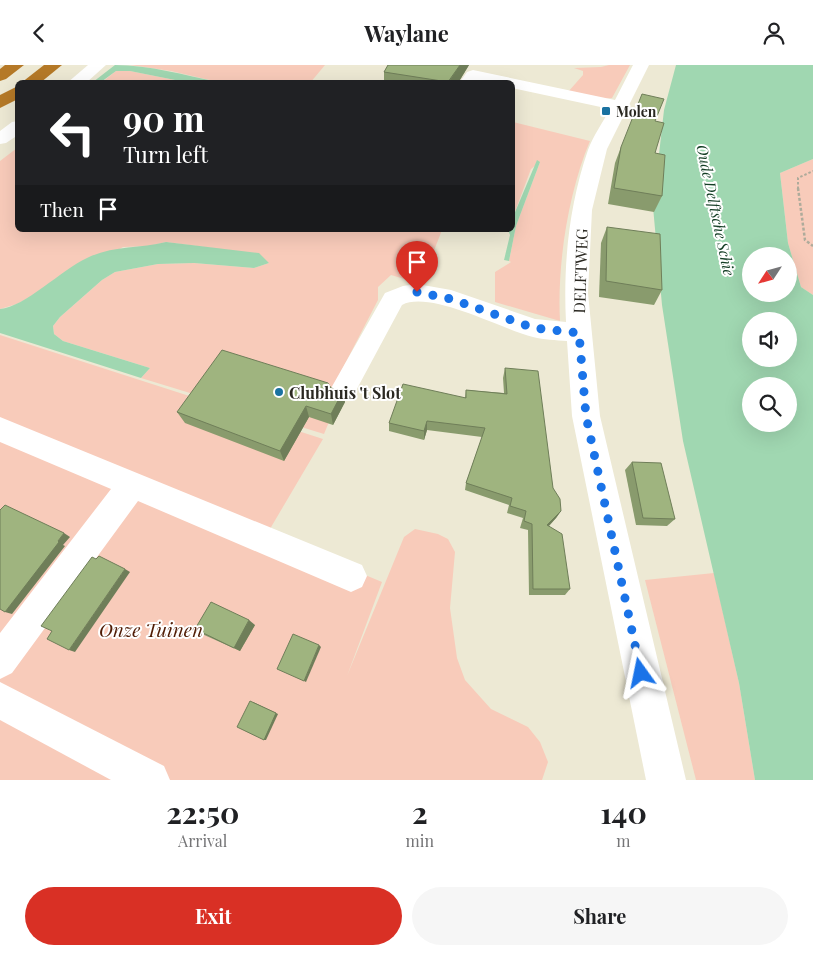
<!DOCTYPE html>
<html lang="en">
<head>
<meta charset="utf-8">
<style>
  body { margin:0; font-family:"Playfair Display",serif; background:#f6f6f6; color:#202124; height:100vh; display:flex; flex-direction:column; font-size:19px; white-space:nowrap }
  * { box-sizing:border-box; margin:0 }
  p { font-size:16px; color:#757577 }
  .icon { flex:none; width:28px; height:28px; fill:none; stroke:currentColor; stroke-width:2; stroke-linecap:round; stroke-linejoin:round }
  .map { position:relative; height:715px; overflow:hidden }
  .side { display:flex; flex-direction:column; background:#fff; flex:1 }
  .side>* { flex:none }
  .hud { position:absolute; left:15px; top:15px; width:500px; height:152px; border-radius:8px; box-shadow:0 5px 20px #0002; background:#202124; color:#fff; overflow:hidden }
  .needle { width:32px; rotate:234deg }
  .buttons { position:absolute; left:742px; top:182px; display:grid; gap:10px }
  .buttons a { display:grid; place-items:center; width:55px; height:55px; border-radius:50%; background:#fff; box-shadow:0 5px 20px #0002; font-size:25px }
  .pin { position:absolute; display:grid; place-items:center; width:42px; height:42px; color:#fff; margin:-51px -21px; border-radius:50% 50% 50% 0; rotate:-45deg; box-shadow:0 0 5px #0007 }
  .pin .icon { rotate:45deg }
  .me { position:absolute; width:55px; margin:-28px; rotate:348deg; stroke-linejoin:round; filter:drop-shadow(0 0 4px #0008) }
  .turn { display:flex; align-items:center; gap:18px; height:105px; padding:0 25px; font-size:22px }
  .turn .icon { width:65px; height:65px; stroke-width:2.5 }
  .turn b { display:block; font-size:35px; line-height:42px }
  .then { display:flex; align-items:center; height:48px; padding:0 25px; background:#0003; gap:10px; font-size:19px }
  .eta { display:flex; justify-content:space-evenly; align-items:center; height:85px; text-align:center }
  .eta b { font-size:30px; font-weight:700; line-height:35px }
  .primary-button { display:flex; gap:10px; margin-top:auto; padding:10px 25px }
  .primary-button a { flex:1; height:58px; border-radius:30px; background:#d93025; color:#fff; font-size:20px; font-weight:700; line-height:58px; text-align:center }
  .primary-button a+a { background:#f6f6f6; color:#202124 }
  header { display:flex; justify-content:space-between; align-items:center; height:65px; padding:0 25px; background:#fff; font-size:22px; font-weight:700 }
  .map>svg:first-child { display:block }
  .green { fill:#f8cbba }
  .water { fill:#a0d7b1; fill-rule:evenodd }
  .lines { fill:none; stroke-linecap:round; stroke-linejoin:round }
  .path-far1 { stroke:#aeab9b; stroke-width:2; stroke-dasharray:2.5 2; stroke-linecap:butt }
  .path { stroke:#aeab9b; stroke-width:2.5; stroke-dasharray:3 2; stroke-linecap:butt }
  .minor { fill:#fff; fill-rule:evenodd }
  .highway { fill:#b57927; fill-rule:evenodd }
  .wall { fill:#899b6d }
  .shaded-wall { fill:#6f7e59 }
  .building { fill:#9fb47f; stroke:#6f7e59 }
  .route { stroke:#1a73e8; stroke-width:9; stroke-dasharray:0 16.2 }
  .poi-dot { fill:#1a72a1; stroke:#fff; stroke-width:2 }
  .labels { text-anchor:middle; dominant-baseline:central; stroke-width:4; stroke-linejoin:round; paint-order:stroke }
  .far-poi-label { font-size:14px; font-weight:bold; fill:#2a2821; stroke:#fff; text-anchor:start }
  .far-water-label { font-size:15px; font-style:italic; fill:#143e25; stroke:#fff }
  .street-label { font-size:16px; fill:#2a2821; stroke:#fff }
  .poi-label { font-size:16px; font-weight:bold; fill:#2a2821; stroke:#fff; text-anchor:start }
  .near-park-label { font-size:19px; font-style:italic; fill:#501c05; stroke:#fff }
</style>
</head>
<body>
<header><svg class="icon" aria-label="back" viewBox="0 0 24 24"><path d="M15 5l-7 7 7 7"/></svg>Waylane<svg class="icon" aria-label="person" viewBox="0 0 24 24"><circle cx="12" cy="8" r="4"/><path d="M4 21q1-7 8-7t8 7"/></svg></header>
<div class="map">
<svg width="813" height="715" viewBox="0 0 813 715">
  <rect width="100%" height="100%" fill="#ede9d4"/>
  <g class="green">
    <path d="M130,0H325L310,18L218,17L171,6Z"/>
    <path d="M609,0H630L612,33L601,34L568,27L583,10V6L574,3L601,2Z"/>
    <path d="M116,6H130L185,17L101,18Z"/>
    <path d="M513,57L590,76C568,128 557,200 560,256L495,237V207L511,197L509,196L516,161L540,97L531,104L513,152Z"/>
    <path d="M17,83L18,165H442L421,219L391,210L378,222V235L334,320L336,340L324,369L141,313L150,303L63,276L54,269L53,261L60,252L102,215L115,207L158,199L194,198L254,203L269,198L212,183L166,177L149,181L123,182L17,239L0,244V96Z"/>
    <path d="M813,94V230L801,222L788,178L780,108Z"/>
    <path d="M0,270L323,374L267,469L382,517L347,611L404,472L415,464L438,469L448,474L455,487L450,543L457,593L465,615L491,644L528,662L540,677L548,697L542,715H0Z"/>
    <path d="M714,508L739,618L755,715H696L645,515Z"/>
  </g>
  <g class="water">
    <path d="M115,0C150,0 184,10 218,17H185L130,6H116L101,17H93Z"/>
    <path d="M676,0H813V94L780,108L788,178L801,222L813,230V715H755L739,618L683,376L662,240L653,142L664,45ZM751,191H789V229H751ZM751,256H789V294H751ZM751,321H789V359H751Z"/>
    <path d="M537,95L540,97L516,161L509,196L504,195L510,170L508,165H512L513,152Z"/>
    <path d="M166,177L259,188L269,198L254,203L194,198L158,199L115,207L102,215L60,252L53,261L54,269L63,276L150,303L141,313L0,268V244C25,242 61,205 87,193C113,180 139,184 166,177Z"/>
  </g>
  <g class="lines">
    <path class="path-far1" d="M798,124V113L813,106"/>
    <path class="path" d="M798,123L805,175L813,181"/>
    <g class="minor">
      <path d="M88,0H106L86,18H67Z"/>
      <path d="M633,0H649L607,84L592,145L588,228L600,351L686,715H646L572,351L567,276C556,275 544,275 533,272C501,264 430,225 402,240L352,333L343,336L334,333L330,325L385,228L403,221L417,219L451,225L535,254L566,257C563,200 569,140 588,85C593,71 603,57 610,44L512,23V18L477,16L476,18H459L467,7L473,5L615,35Z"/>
      <path d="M18,56V70L6,78L0,79V66L12,57Z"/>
      <path d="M0,352L362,500L367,511L362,522L351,527L138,436L12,608L0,614V568L111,424L0,377Z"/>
      <path d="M0,617L164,701L170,715H111L0,655Z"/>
    </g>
    <g class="highway">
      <path d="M5,0H24L6,14L0,16V4Z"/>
      <path d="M44,0H62L40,18H21Z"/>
      <path d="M18,21V34L0,43V30Z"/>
    </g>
  </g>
  <g class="wall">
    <path d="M388,0H469L458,18H384V7Z"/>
    <path d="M655,56V88L662,131L654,147L608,139L615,98L621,82Z"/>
    <path d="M607,162L662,225L654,240L599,232L601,178Z"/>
    <path d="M505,303L553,423L561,446L556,453L549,461L570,524L565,530H529L528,465L520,463L523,453L507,448L509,440L465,425L466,418L482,372L427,365L424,375L389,366V358L465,333L466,325L504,328L503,313Z"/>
    <path d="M331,323L345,337L333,360L309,352L284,396L185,358L177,347Z"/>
    <path d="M632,397L675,454L667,461L636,460L625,405Z"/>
    <path d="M255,560L240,586L202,569L195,564Z"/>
  </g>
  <g class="shaded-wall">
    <path d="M460,0H469L458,18H448Z"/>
    <path d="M343,326L345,337L333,360L331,349Z"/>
    <path d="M306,341L309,352L284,396L280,386Z"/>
    <path d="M427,356V365L424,375V366Z"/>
    <path d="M561,446L556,453L543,467L547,460Z"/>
    <path d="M64,468L70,472L63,480L65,481L12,549L5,547Z"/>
    <path d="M125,504L130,507L75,587L69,585Z"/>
    <path d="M249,555L255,560L240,586L234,583Z"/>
    <path d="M319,580L321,582L306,617L304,616Z"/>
    <path d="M253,637L278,649L266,675H264Z"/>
  </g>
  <g class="building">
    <path d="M388,0H460L448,17L384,7Z"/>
    <path d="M642,29L664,34L655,56L664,58L655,88L665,90L662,131L614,123L621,82Z"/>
    <path d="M607,162L660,169L662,225L606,216Z"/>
    <path d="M222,285L328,318L331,323L343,326L331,349L306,341L280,386L177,347Z"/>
    <path d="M505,303L538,306L553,423L560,434L561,446L547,460L562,469L570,524H533L532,459L524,456L526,446L510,441L512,433L466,418L485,363L427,356L424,366L389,358L403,319L466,333V325L507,329Z"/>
    <path d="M632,397L661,398L675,454L643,453Z"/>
    <path d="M5,440L64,468L58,476L59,477L5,547L0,544V445Z"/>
    <path d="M99,491L125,504L69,585L47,574L52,566L41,561L92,492L96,494Z"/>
    <path d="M211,537L249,555L234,583L195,564Z"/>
    <path d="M293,569L319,580L304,616L277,604Z"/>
    <path d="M250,636L276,648L264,675L237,662Z"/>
  </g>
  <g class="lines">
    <path class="route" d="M417,227L451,234L534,263L579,268L586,351L641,608"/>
  </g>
  <g class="poi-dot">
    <rect x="601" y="41" width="10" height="10" rx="2.5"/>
    <circle cx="279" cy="327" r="5"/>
  </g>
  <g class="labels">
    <g class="far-poi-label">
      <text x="616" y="46">Molen</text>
    </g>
    <g class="far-water-label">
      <text transform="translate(716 145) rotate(78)">Oude Delftsche Schie</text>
    </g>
    <g class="street-label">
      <text transform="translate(580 206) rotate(-88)">DELFTWEG</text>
    </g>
    <g class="poi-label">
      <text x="289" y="327">Clubhuis 't Slot</text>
    </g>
    <g class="near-park-label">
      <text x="151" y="564">Onze Tuinen</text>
    </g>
  </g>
</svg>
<div class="buttons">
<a><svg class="needle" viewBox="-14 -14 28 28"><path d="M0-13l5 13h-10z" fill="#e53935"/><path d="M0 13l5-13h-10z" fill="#757577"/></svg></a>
<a><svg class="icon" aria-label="sound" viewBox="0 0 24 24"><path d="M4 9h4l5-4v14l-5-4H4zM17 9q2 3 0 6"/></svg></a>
<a><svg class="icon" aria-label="search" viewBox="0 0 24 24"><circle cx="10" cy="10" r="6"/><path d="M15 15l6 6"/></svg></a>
</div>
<div class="pin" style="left:417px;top:227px;background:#d93025"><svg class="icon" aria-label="arrive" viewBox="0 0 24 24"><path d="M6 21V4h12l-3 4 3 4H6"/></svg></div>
<svg class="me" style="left:641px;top:608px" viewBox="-20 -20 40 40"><path d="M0-17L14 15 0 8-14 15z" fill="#1a73e8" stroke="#fff" stroke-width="4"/></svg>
<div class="hud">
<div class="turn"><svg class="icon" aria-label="left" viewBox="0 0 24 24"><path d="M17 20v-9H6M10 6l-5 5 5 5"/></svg><div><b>90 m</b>Turn left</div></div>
<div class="then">Then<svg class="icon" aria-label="arrive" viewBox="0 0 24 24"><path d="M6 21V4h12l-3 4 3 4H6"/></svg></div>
</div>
</div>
<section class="side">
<div class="eta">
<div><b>22:50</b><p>Arrival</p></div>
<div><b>2</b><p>min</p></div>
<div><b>140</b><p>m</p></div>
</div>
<div class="primary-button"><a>Exit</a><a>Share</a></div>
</section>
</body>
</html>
